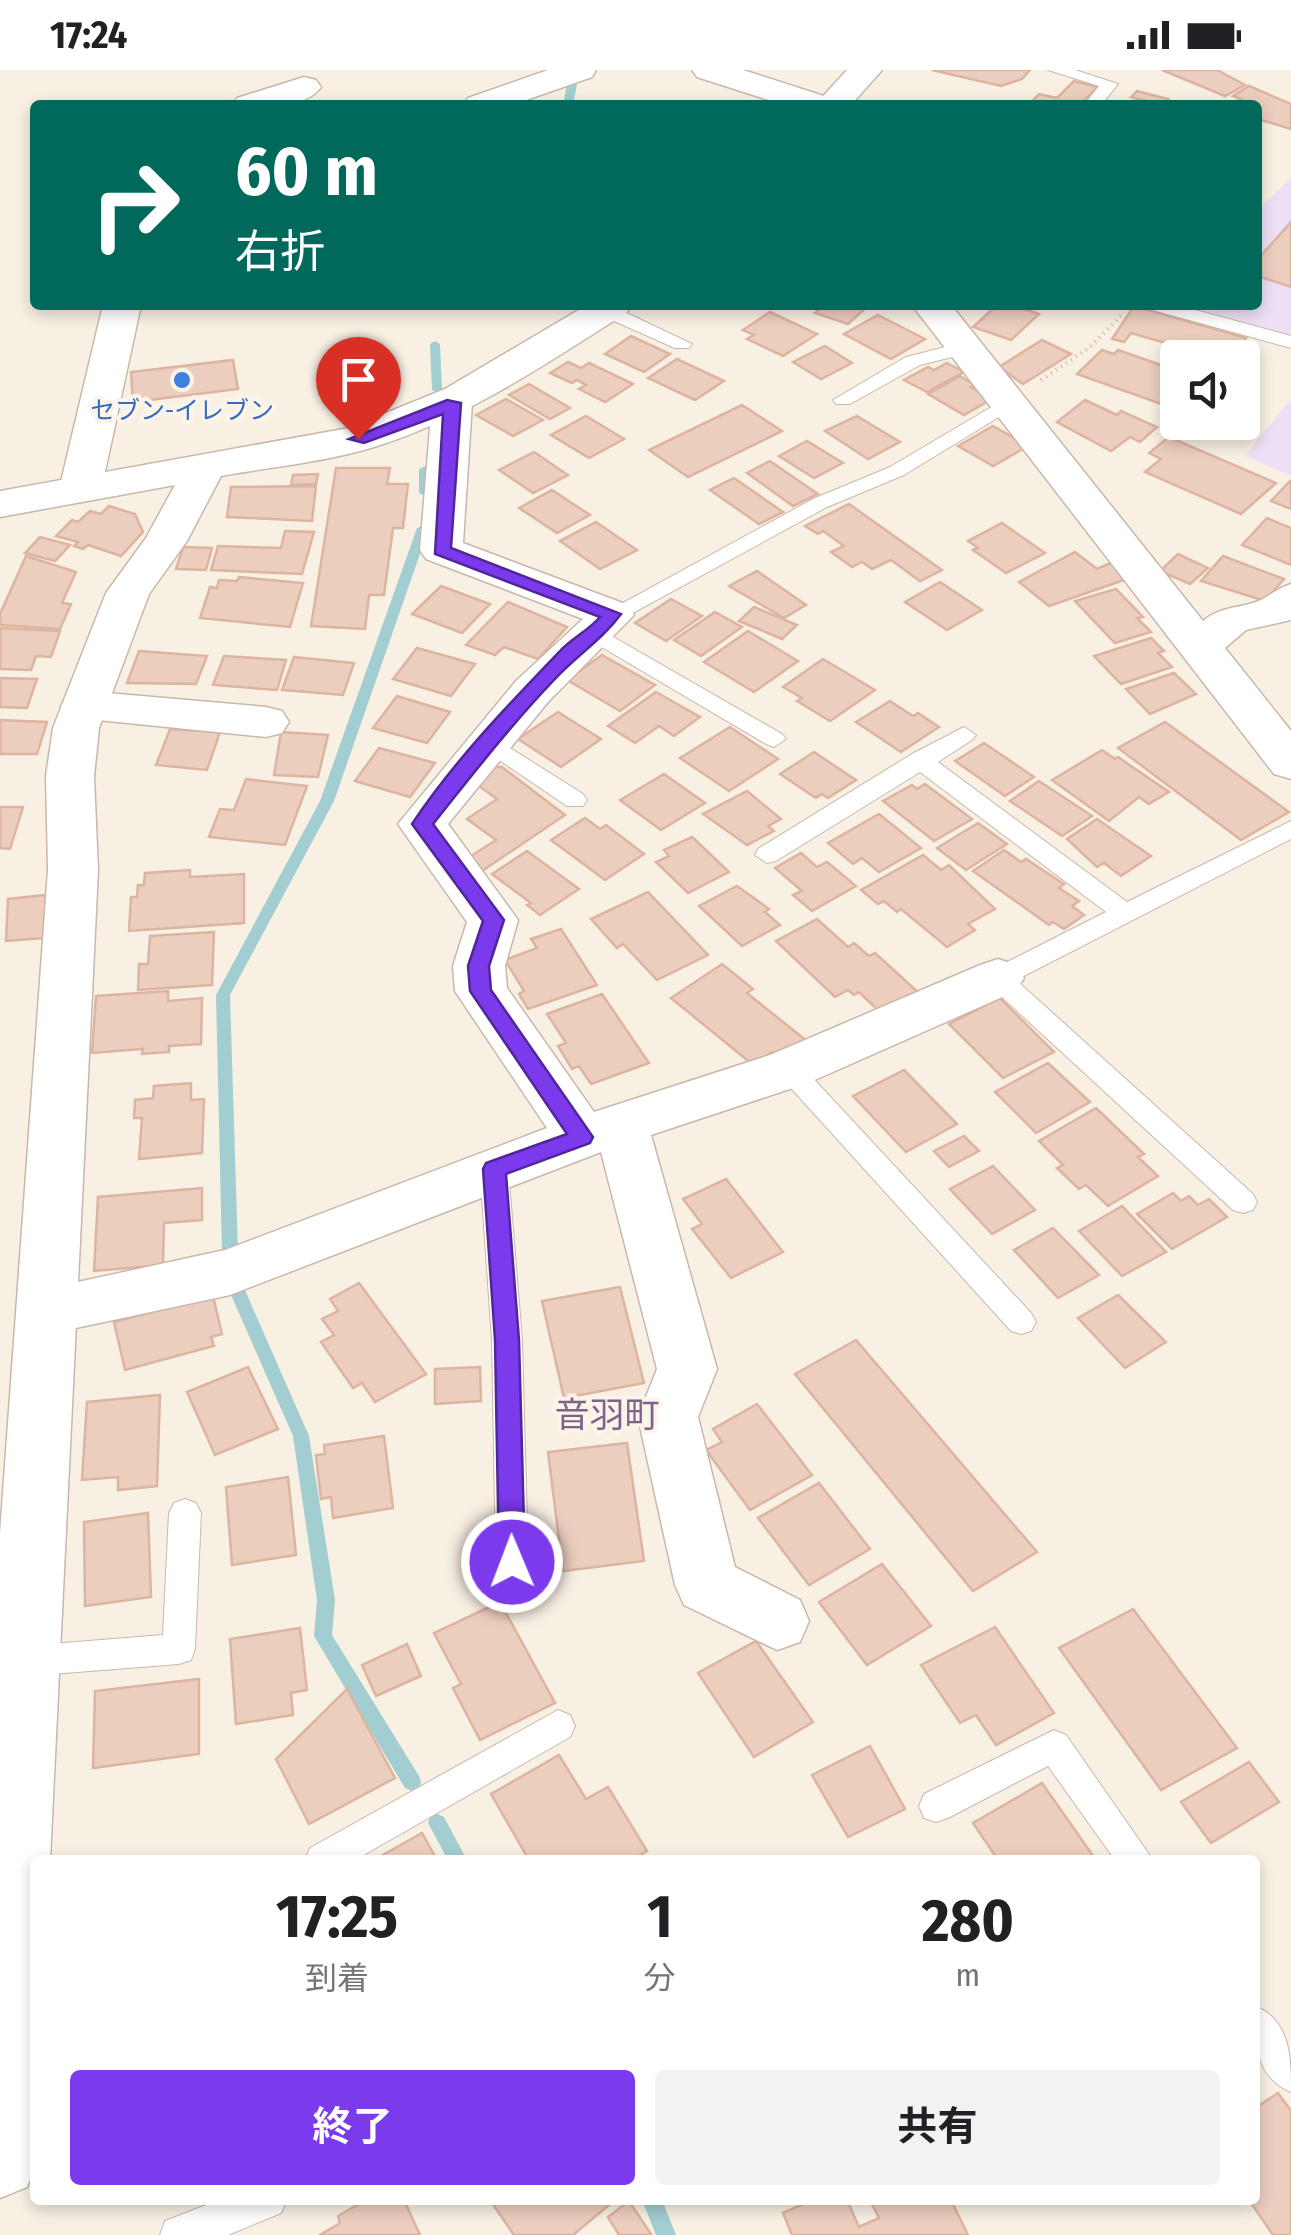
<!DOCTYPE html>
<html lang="ja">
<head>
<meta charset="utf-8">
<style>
  body { margin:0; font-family:"Fira Sans Condensed","Noto Sans JP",sans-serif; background:#f2f2f2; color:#202124; height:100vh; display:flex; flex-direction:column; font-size:38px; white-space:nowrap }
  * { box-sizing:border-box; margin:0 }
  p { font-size:32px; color:#757577 }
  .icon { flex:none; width:55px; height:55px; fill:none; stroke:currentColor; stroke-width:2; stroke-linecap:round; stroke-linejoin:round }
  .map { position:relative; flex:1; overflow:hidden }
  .details { position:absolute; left:30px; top:1785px; width:1230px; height:350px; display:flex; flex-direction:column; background:#fff; border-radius:10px; box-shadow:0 5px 15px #0003 }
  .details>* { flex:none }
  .banner { position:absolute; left:30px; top:30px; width:1232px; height:210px; border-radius:10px; box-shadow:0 5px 15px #0003; background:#00695c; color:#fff; overflow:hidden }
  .controls { position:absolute; left:1160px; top:270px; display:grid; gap:20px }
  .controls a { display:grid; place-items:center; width:100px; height:100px; border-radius:10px; background:#fff; box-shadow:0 5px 15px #0003; font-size:50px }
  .pin { position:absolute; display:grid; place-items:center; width:85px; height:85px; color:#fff; margin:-102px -42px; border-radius:50% 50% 50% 0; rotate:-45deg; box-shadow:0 0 10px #0007 }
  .pin .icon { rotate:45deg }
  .me { position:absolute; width:110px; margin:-55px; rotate:359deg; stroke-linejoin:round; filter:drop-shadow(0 0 8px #0008) }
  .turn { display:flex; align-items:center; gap:35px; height:210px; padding:0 40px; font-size:45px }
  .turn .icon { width:130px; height:130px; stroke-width:2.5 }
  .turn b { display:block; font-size:70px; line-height:85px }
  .eta { display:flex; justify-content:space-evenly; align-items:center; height:170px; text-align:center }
  .eta b { font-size:60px; font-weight:700; line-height:70px }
  .action { display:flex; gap:20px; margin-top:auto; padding:20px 40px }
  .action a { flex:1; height:115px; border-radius:10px; background:#7c3aed; color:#fff; font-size:40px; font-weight:700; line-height:115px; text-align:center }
  .action a+a { background:#f2f2f2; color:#202124 }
  .status { display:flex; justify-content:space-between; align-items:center; height:70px; padding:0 50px; background:#fff; direction:ltr }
  .status svg { height:28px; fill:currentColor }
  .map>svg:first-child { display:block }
  .education { fill:#ede0f6 }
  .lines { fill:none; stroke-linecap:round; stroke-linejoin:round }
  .stream { fill:#a2cdd1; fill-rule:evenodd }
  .building { fill:#eccebe; stroke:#ddb4a0; stroke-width:2.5 }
  .service-casing { stroke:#c9b7ab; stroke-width:2 }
  .minor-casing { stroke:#c9b7ab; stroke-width:3 }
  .tertiary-casing { stroke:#c9b7ab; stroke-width:3 }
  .path { stroke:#d0b1a2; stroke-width:4; stroke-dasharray:1 5; stroke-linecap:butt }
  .service { fill:#fff; fill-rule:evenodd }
  .minor { fill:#fff; fill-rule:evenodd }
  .tertiary { fill:#fff; fill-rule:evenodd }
  .route { fill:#7c3aed; stroke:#51269a; stroke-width:2.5 }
  .shop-dot { fill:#3f7fe0; stroke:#fdf4e9; stroke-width:4 }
  .labels { text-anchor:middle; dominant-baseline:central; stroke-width:8; stroke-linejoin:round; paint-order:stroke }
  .far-shop-label { font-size:25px; fill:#366cbe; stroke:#fdf4e9 }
  .quarter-label { font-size:35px; fill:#7b648c; stroke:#fdf4e9 }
</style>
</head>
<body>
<div class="status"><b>17:24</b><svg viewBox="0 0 49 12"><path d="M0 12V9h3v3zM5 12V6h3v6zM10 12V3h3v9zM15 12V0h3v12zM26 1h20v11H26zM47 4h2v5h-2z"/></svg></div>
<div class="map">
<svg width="1291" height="2165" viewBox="0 0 1291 2165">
  <rect width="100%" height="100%" fill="#f9f0e4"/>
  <g class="education">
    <path d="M1291,108V272L1156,235H1258V140Z"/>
    <path d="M1291,329V406L1245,386Z"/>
  </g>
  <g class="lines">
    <g class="stream">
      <path d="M572,11L577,14L573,35H563L567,14Z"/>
      <path d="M435,271L440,274L442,320L437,323L432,320L430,274Z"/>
      <path d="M425,396L431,399V423L425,426L419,423V399Z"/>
      <path d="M423,455L429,458L334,731L230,925L238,1183L236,1187H224L222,1183L216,925L320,731L417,458Z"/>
      <path d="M236,1212L242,1213L244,1218L309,1366L335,1530L332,1565L419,1706L421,1712L419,1718L412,1721L405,1718L314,1566L317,1530L293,1366L228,1218L230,1213Z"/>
      <path d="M437,1744L444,1747L467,1790H448L428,1753L430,1747Z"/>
      <path d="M642,2130H662L676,2165H656Z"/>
    </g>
  </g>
  <g class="building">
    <path d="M932,0H1030L1022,9L1001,16Z"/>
    <path d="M1162,0H1217L1245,15L1225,26Z"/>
    <path d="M1074,11L1097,17L1080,35H1028L1039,24L1057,28Z"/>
    <path d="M1249,16L1291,34V59L1258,49V35H1231L1241,29L1233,26Z"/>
    <path d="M1137,21L1168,29L1161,35L1131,27Z"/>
    <path d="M1291,152V217L1258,206V189Z"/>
    <path d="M824,235H869L848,254L815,243Z"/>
    <path d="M997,235H1011L1039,244L1011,270L973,257Z"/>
    <path d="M1134,236L1246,268L1232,288H1217L1131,263L1124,272L1112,269Z"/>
    <path d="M770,242L817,264L783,286L747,269L754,265L743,260Z"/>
    <path d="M878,245L925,269L891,289L844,264Z"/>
    <path d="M631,266L670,284L644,302L605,284Z"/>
    <path d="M1042,270L1071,284L1023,314L999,297Z"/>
    <path d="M825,276L852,293L821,309L793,292Z"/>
    <path d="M1102,280L1114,284L1118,280L1178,301V340L1077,304Z"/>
    <path d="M677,289L724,311L695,330L648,308Z"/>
    <path d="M233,290L238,319L133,332L131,302Z"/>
    <path d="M568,292L581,298L589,293L633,314L605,332L579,319L586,315L577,310L572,313L550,303Z"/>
    <path d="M947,293L964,302L927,322L904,310L928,297L934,300Z"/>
    <path d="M960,306L975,315L971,317L992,329L964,345L928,324Z"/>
    <path d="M529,314L570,338L550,349L509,325Z"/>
    <path d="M506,329L543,350L513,366L476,345Z"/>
    <path d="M1085,330L1117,345L1121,341L1157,357L1140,372L1130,367L1111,381L1057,352Z"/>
    <path d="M742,335L782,361L688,407L649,380Z"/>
    <path d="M586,346L624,369L589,388L551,365Z"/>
    <path d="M857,346L900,372L868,389L825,361Z"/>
    <path d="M993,356L1028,376L993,396L958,376Z"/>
    <path d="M1169,367L1276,413L1241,444L1145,402L1161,389L1149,383Z"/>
    <path d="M807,371L843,393L814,408L779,386Z"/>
    <path d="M534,382L568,405L533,423L499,400Z"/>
    <path d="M770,391L818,424L793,436L747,403Z"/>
    <path d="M336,398H390L387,414H408L403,458H393L384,525H369L365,559L311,556Z"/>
    <path d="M318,404L316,414L291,415L293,405Z"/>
    <path d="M734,408L783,442L759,454L710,420Z"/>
    <path d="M1290,411L1291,412V439L1271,431Z"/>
    <path d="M316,416L312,451L227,447L231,417Z"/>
    <path d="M552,420L590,445L557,463L519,438Z"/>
    <path d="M849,434L942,500L920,511L891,490L872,499L862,492L852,497L831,482L844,476L823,461L818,464L805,456Z"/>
    <path d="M109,436L135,444L143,462L121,486L88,475L83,479L74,476L78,472L56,466L72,450L78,452L90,441L101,444Z"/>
    <path d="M1267,448L1291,458V495L1242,475Z"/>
    <path d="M596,452L637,480L600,499L560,471Z"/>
    <path d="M1002,453L1045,483L1006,503L973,480L978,478L968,471Z"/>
    <path d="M285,461L314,462L302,504L211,500L218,476L281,478Z"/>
    <path d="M40,467L70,475L55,491L25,483Z"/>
    <path d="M183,477L212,478L206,500L176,499Z"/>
    <path d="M1075,482L1097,499L1115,491L1130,508L1049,536L1019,512Z"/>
    <path d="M1178,484L1208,498L1190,514L1160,501Z"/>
    <path d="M26,486L76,502L62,533L71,534L60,559L0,555V544Z"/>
    <path d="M1223,486L1284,509L1265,531L1201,511Z"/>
    <path d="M757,501L806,535L784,548L729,516Z"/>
    <path d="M239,507L303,513L290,557L200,548L210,517L217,518L219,510L237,511Z"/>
    <path d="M940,512L982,540L947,560L905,532Z"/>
    <path d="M441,516L490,534L462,563L412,544Z"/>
    <path d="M1116,519L1143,547L1137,548L1151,562L1115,573L1075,531Z"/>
    <path d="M671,529L702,546L666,571L635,553Z"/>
    <path d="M508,532L567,557L538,589L504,577L495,585L466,575Z"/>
    <path d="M754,537L797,555L782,569L739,551Z"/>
    <path d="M715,542L742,557L701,586L674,570Z"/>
    <path d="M0,558L60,561L51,587L36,586L31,600L0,599Z"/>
    <path d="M748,561L798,591L754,622L704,592Z"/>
    <path d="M1151,568L1164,581L1158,583L1172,597L1121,614L1094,586Z"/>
    <path d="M417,578L475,594L451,626L393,609Z"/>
    <path d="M139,581L207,586L196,614L127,613Z"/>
    <path d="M602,585L655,615L620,641L567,610Z"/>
    <path d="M224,586L286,590L277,620L213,615Z"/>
    <path d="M294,587L354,593L343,625L282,620Z"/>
    <path d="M823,589L875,620L830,651L797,631L802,628L783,617Z"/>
    <path d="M1174,603L1196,624L1150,644L1126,619Z"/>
    <path d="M0,608L37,609L27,638L0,637Z"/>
    <path d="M656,622L700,647L674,666L659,656L635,673L608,656Z"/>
    <path d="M397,626L450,642L427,673L373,658Z"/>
    <path d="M890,631L913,646L918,643L939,657L901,682L856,652Z"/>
    <path d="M558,642L601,669L561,697L518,669Z"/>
    <path d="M0,650L47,652L37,684H0Z"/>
    <path d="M1165,652L1289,742L1241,770L1118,678Z"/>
    <path d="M730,657L778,689L729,721L680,688Z"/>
    <path d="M170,659L220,662L207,700L156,695Z"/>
    <path d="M281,662L328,665L318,707L274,705Z"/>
    <path d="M984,673L1034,707L1005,726L955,691Z"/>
    <path d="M379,678L435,693L410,727L355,711Z"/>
    <path d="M1102,680L1115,689L1118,687L1169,722L1149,734L1139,727L1109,751L1052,710Z"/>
    <path d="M814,682L856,710L828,728L822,724L816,728L780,704Z"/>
    <path d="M487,697H502L565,745L482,801L471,786L496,770L467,749L497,729L476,714Z"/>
    <path d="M664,704L705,733L661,760L620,730Z"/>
    <path d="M246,709L307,716L285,775L209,767L220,739L234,740Z"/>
    <path d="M1039,711L1092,746L1062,766L1010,731Z"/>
    <path d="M925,714L972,749L934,771L883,731L912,715L917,719Z"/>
    <path d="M747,721L781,749L768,756L774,761L747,775L703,744Z"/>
    <path d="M0,737H23L10,779L0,778Z"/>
    <path d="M879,744L921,778L879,802L862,788L853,794L828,773Z"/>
    <path d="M585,748L600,759L606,755L644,784L605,810L551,770Z"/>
    <path d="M1097,749L1151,786L1121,806L1104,793L1097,797L1067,769Z"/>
    <path d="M978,753L1007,774L966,800L937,778Z"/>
    <path d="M692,767L729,802L688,823L656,792L669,786L664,780Z"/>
    <path d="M1004,780L1021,792L1026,789L1064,814L1059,818L1079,831L1072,836L1084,845L1064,859L1053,852L1049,855L973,801Z"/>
    <path d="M527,781L579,819L540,845L527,835L531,833L492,804Z"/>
    <path d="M801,783L817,797L827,792L856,816L812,841L793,825L802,821L775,798Z"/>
    <path d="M923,785L941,800L949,795L995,839L968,854L975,860L947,877L901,839L897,842L884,831L878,834L861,820Z"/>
    <path d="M190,800V807L244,804V853L129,861L131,827H137L138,815H144L145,803Z"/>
    <path d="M737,816L769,839L765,842L780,855L742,876L699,836Z"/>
    <path d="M648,822L708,885L657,910L623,874L617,878L591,849Z"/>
    <path d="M46,825L44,868L6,871L8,829Z"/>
    <path d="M817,849L848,877L854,873L869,886L875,883L919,923L882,944L859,922L854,925L848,920L835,927L776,871Z"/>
    <path d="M561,859L597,915L528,939L519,924L524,921L505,890L537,878L531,869Z"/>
    <path d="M214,862L212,915L138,920L139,894H148L150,866Z"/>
    <path d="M722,894L753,919L747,923L808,972L781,990L772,982L753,995L671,928Z"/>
    <path d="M168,921V931L202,928L201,974L169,976V982L142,984L143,979L92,983L96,926Z"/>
    <path d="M602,924L649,993L591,1014L579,996L572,999L558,976L566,973L547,944Z"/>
    <path d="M1000,928L1054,982L1003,1008L949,954Z"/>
    <path d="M1048,993L1090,1032L1036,1063L995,1022Z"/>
    <path d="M904,1000L957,1054L906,1082L853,1026Z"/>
    <path d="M191,1013V1030L204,1029L202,1083L139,1089L142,1048H134L135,1030L153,1028L154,1016Z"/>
    <path d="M1096,1038L1144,1084L1138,1087L1158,1106L1108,1136L1086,1115L1079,1119L1057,1098L1063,1095L1039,1071Z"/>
    <path d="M964,1066L979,1081L949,1097L934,1081Z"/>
    <path d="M993,1096L1035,1140L992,1164L950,1119Z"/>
    <path d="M726,1109L783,1182L731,1208L692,1159L702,1154L683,1129Z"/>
    <path d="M202,1118V1150L164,1153L163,1195L94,1201L98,1127Z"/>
    <path d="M1173,1123L1181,1131L1189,1126L1198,1135L1209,1129L1227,1147L1172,1179L1137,1144Z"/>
    <path d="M1122,1136L1166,1182L1122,1206L1079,1161Z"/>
    <path d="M1053,1158L1099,1205L1058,1228L1014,1180Z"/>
    <path d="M359,1213L426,1304L375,1332L362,1313L353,1318L321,1272L334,1265L322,1249L338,1241L330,1229Z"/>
    <path d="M620,1217L644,1313L564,1328L542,1231Z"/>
    <path d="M1118,1225L1166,1272L1125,1298L1078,1248Z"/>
    <path d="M213,1226L222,1264L211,1267L214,1276L125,1300L114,1252Z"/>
    <path d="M856,1270L1037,1482L973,1521L795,1304Z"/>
    <path d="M248,1297L278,1359L215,1385L187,1322Z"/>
    <path d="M480,1297L481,1331L435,1334V1299Z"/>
    <path d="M160,1325L157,1416L118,1420V1407L82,1410L87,1332Z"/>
    <path d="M757,1334L812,1405L750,1440L706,1380L722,1372L713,1359Z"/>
    <path d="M384,1366L393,1438L333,1448L331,1427L321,1429L316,1385L325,1384L324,1375Z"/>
    <path d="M627,1373L644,1491L563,1501L548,1382Z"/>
    <path d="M288,1407L296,1485L232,1495L226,1417Z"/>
    <path d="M819,1413L870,1479L809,1515L758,1448Z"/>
    <path d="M148,1443L151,1527L85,1536L84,1452Z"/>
    <path d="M882,1494L931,1556L867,1595L819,1532Z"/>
    <path d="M500,1532L555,1633L480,1670L453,1618L461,1614L434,1563Z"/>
    <path d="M1133,1539L1237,1678L1161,1720L1059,1578Z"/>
    <path d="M995,1557L1054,1643L996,1675L976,1645L960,1653L921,1595Z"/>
    <path d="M300,1558L307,1620L291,1623L293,1645L236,1654L230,1569Z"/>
    <path d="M756,1571L813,1652L754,1687L698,1603Z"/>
    <path d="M407,1574L421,1606L376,1626L362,1595Z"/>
    <path d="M199,1609V1684L93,1698L95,1621Z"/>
    <path d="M347,1619L395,1708L309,1754L276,1689Z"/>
    <path d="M870,1676L905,1739L848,1767L812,1705Z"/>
    <path d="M559,1685L586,1729L608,1717L647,1781L632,1790H529L491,1724Z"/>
    <path d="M1249,1692L1279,1732L1211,1773L1181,1732Z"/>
    <path d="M1042,1713L1096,1790H998L973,1753Z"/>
    <path d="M422,1763L437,1790H374Z"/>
    <path d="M1278,2023L1291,2041V2165H1273L1249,2130H1255V2038Z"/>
    <path d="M366,2130H404L420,2165H320L340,2153L338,2146Z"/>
    <path d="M490,2130H615L573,2165H514Z"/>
    <path d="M812,2130H847L859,2157L879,2148L870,2130H951L968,2165H792L783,2143Z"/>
    <path d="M629,2131L651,2164L649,2165H619L608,2147Z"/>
  </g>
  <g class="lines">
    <defs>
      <g id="service">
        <path d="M1048,0H1075L1118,14L1101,35H1084L1099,16Z"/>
        <path d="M1147,235H1177L1291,266V278L1149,239Z"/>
        <path d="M598,236H612L692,274L689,278H675L598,244Z"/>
        <path d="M965,272L972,274V282L920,295L850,334H836L833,330L906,287Z"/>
        <path d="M1010,326L1020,332L1017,336L904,405L827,437L620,550H604L601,545L813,429L890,397Z"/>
        <path d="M596,557L782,664L786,669L774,677L766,674L588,569L585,564L588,559Z"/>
        <path d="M964,657L976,665L972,670L938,692L1127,832L1291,751V769L1016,910L1253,1124L1257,1132L1253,1140L1243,1143L1233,1140L989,915L985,908L989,901L1106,842L920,702L776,791L767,793L755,785L758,779L912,684Z"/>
        <path d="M488,664L583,724L587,730L583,736H567L480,677L476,672Z"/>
        <path d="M789,989L798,992L1031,1243L1036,1252L1031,1261L1021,1264L1011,1261L780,1006L776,999L780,992Z"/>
        <path d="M494,1088L504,1091L508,1099L522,1270L528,1491L523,1501L512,1505L501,1501L496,1491L492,1270L480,1099L484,1091Z"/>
        <path d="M185,1429L196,1433L201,1443L195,1579L191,1590L179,1594L26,1606L14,1602L10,1591L14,1580L26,1576L163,1565L169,1443L174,1433Z"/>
        <path d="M558,1640L570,1645L575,1656L570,1667L355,1790H305L310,1778Z"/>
        <path d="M1054,1660L1066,1665L1153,1790H1115L1048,1696L948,1748L936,1752L924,1748L919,1736L924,1724Z"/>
        <path d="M1255,1936C1291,1951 1291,1988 1291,2022C1254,2007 1255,1970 1255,1936Z"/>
        <path d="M219,2130H287L281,2143L228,2165H160L165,2151Z"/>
      </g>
      <g id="minor">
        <path d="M548,0H596L592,7L512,35H463L468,28Z"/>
        <path d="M692,0H743L830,28L835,35H784L697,7Z"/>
        <path d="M304,7L316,10L321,17C304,41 258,35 232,35L237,28Z"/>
        <path d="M103,235H141L101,420L95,429L80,432L65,429L59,420Z"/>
        <path d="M912,235H951L1203,551C1222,535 1242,539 1263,529C1273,523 1279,518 1291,514V550L1246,560L1225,578L1291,661V709L1274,704Z"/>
        <path d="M452,321L466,325L472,333L463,473L628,535L634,545L548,632L448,754L518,850L505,896L507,918L594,1042L770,985L980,895L998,889L1016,895L1024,908L1016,921L808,1013L651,1065L717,1299L698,1347L735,1497L800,1530L809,1551L800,1572L777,1580L684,1535L675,1515L638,1347L657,1299L601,1082L230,1225L48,1264L27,1257L19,1240L27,1223L225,1180L547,1058L455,921L453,896L467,852L398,754L516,611L583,549L426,489L420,480L432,333L438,325Z"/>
        <path d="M84,621L266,637L282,641L289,652L282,663L266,667L68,647L61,636L68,625Z"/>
      </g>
      <g id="tertiary">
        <path d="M847,0H882L851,35H815Z"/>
        <path d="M587,235H632L626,243C546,294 465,349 374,377C325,392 271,397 221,406L187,471L149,524L99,658L94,706L98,800L50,1790H35V2097L27,2117L0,2128V1464L48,800L46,706L53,658L106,523L146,468L175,415L0,447V421L349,358L445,319Z"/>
      </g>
    </defs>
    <use href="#service" class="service-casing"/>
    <use href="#minor" class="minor-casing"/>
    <use href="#tertiary" class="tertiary-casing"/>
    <path class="path" d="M1041,310L1089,278L1124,243"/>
    <use href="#service" class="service"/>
    <use href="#minor" class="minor"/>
    <use href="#tertiary" class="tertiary"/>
  </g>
  <path class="route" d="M447,330L461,333L451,478L621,544C602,570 576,586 554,610C511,655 472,705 433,754L504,850L489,896L491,920L593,1067L590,1073L506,1104L519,1270L525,1492L521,1500L512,1503L503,1500L499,1492L495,1270L483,1099L486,1093L567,1064L470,921L468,896L483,851L412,754C453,692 508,635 559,582C572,568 588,561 600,547L435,484L443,344L364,373L349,369Z"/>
  <circle class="shop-dot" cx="182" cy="310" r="10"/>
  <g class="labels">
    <g class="far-shop-label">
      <text x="182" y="341">セブン-イレブン</text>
    </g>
    <g class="quarter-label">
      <text x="607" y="1345">音羽町</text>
    </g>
  </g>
</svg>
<div class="controls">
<a><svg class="icon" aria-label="sound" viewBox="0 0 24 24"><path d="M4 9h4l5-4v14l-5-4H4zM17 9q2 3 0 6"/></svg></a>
</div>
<div class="pin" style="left:358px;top:369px;background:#d93025"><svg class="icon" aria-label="arrive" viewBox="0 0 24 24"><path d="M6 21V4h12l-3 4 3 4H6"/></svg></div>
<svg class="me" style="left:512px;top:1492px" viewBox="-20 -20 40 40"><circle r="17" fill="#7c3aed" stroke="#fff" stroke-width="3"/><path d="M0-11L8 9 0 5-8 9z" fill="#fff"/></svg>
<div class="banner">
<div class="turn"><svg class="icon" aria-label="right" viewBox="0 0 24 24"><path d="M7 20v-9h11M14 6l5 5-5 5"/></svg><div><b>60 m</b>右折</div></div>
</div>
<section class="details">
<div class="eta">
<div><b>17:25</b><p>到着</p></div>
<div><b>1</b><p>分</p></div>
<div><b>280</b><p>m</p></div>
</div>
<div class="action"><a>終了</a><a>共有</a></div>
</section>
</div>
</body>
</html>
